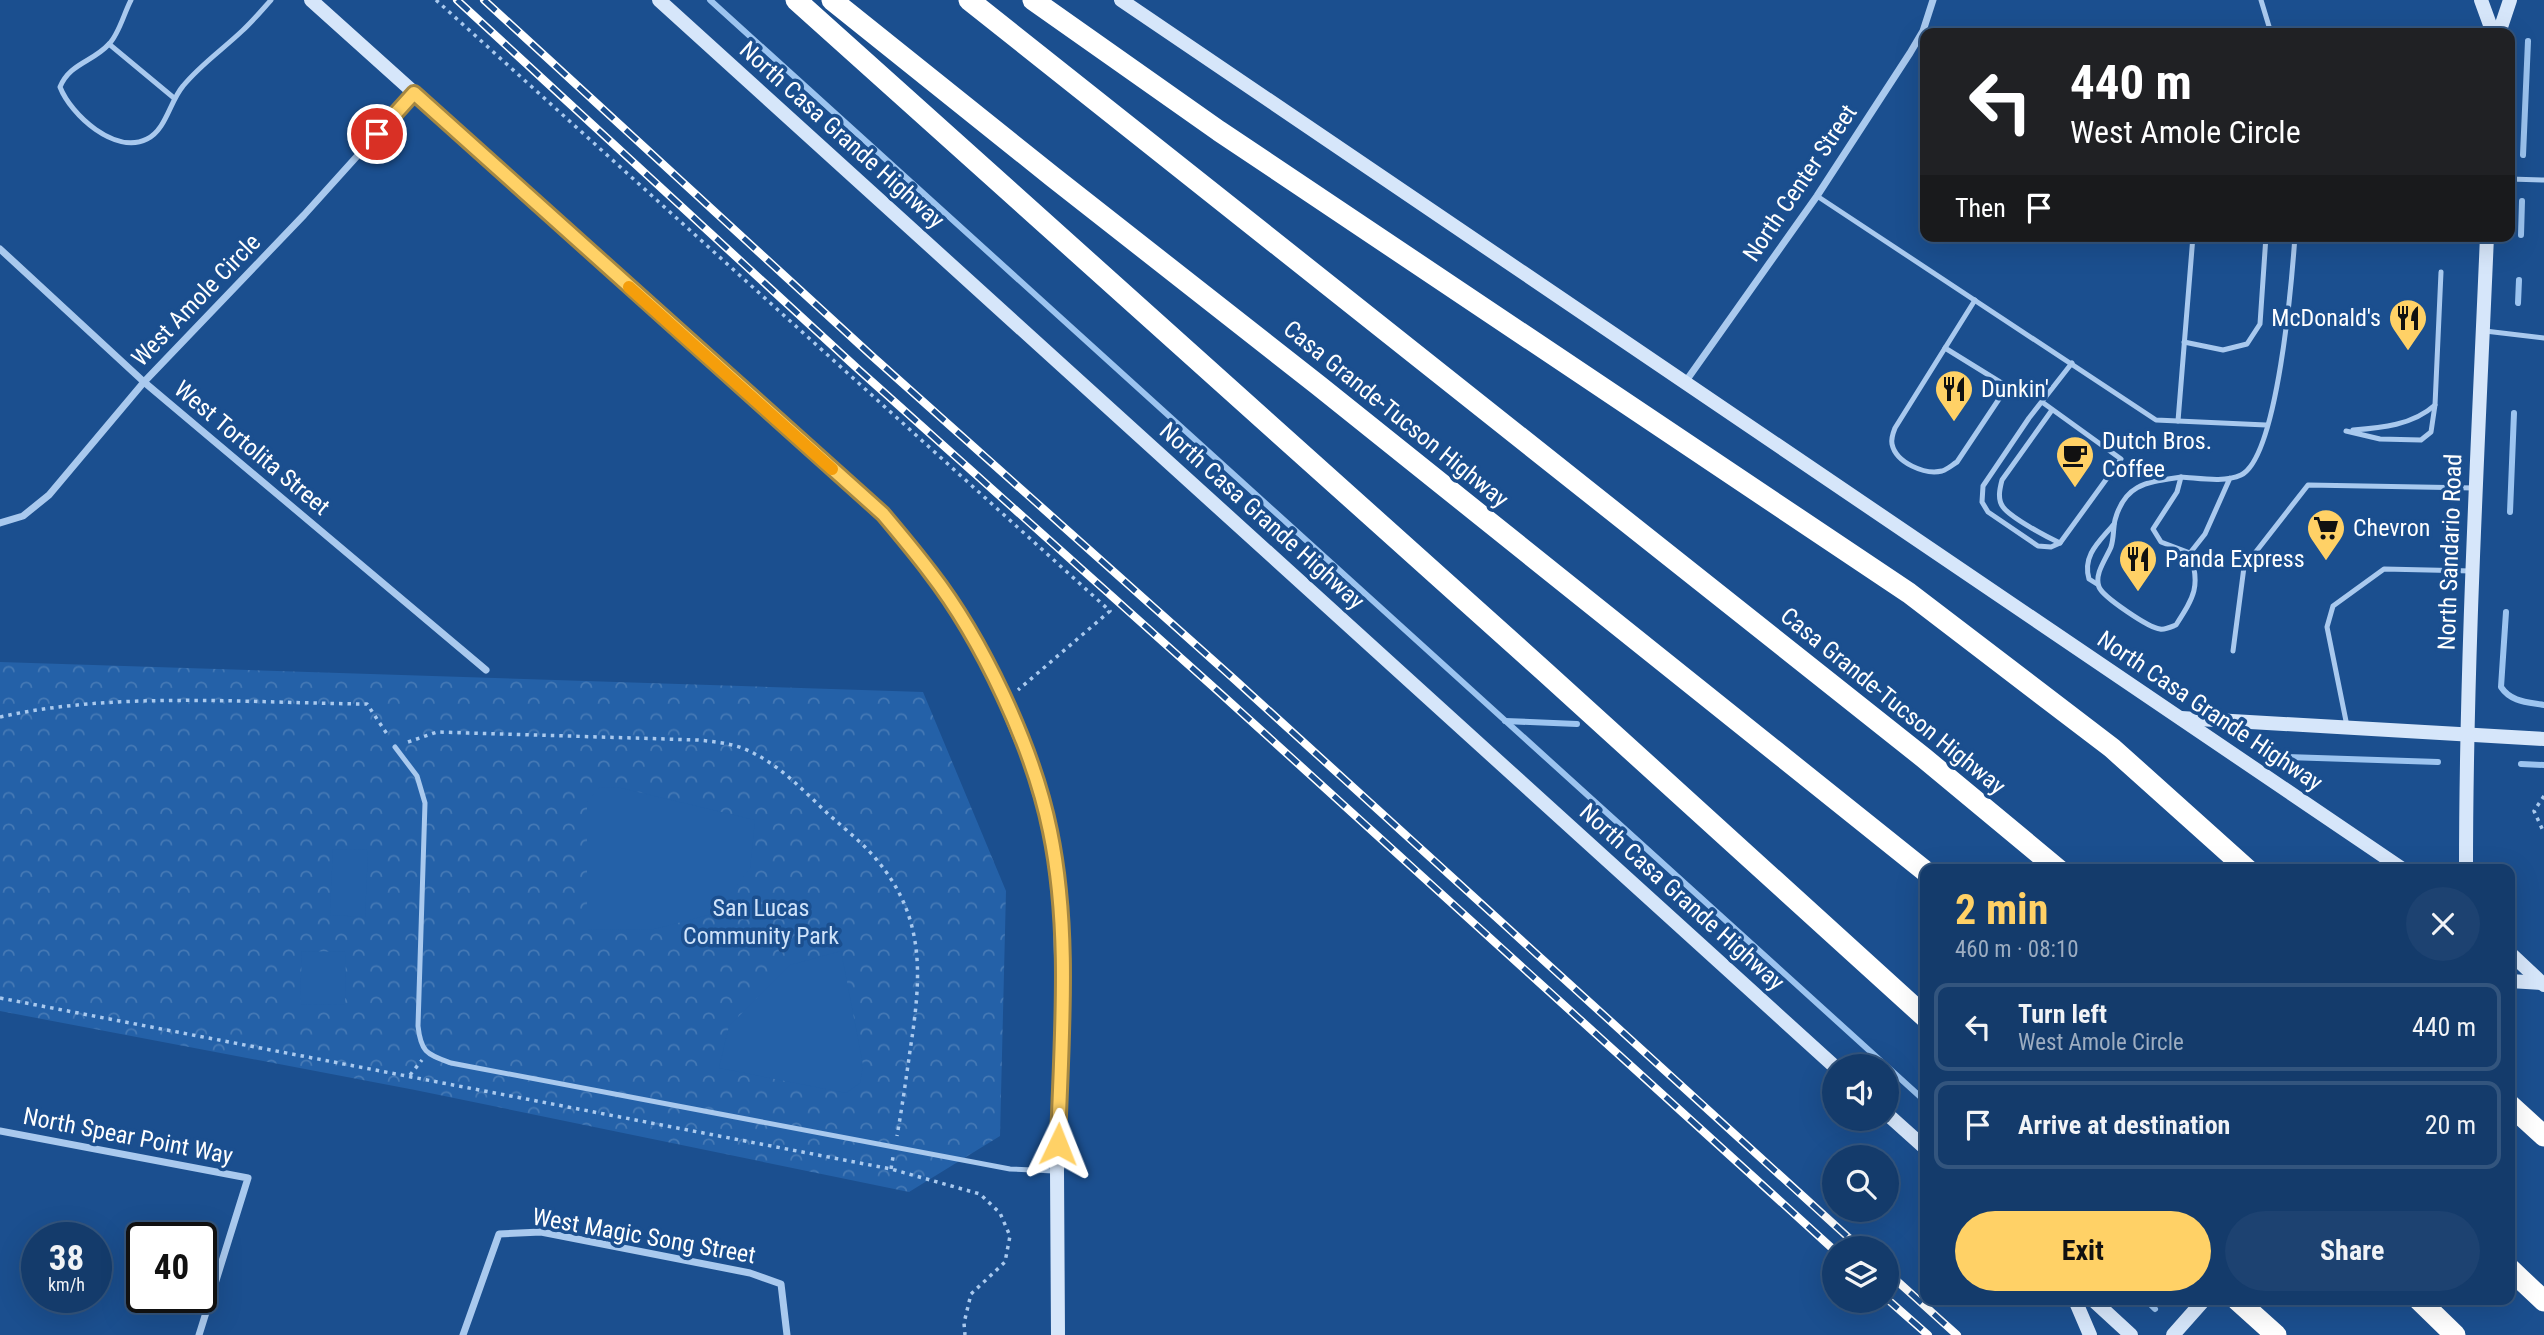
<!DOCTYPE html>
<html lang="en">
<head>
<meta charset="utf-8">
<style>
  body { margin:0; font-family:"Roboto Condensed",sans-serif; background:#1d4271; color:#f1f3f6; height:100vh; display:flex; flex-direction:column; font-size:26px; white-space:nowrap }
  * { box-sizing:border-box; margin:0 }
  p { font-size:23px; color:#9dadc1 }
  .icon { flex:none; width:38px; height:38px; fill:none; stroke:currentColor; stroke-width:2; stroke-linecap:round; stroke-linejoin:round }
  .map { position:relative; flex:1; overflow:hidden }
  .side { position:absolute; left:1920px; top:864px; width:595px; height:441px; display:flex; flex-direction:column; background:#143b6b; border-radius:14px; box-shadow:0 7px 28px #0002,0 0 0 2px #33557e }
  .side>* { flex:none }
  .banner { position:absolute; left:1920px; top:28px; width:595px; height:214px; border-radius:14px; box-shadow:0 7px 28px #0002,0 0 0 2px #33557e; background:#202124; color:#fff; overflow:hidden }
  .tools { position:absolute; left:1822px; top:1054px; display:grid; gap:14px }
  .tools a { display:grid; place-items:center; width:77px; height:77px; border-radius:50%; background:#143b6b; box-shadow:0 7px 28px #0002,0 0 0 2px #33557e; font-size:35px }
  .speed { position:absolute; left:21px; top:1222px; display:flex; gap:14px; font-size:35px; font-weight:700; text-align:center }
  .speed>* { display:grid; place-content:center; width:91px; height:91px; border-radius:50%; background:#143b6b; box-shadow:0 7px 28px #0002,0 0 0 2px #33557e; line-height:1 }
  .speed small { font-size:18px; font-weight:400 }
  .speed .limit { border:4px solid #111; border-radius:10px; background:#fff; color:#111 }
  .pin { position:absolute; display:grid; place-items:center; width:60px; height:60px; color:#fff; margin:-30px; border:4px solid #fff; border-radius:50%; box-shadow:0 2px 7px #0007 }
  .me { position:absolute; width:77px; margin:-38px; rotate:2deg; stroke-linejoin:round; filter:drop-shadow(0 0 5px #0008) }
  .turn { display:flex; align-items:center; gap:24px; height:147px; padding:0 35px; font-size:32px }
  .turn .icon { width:91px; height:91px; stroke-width:2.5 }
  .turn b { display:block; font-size:49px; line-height:60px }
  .then { display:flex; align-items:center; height:66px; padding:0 35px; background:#0003; gap:14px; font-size:26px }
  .round { display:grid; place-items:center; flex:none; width:74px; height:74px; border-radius:37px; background:#1d4271 }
  .headline { display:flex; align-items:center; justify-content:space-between; height:119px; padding:0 35px }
  h1 { font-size:42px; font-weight:700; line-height:52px; color:#ffd166 }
  .primary-button { display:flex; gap:14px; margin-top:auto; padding:14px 35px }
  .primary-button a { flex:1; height:80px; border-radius:42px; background:#ffd166; color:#111; font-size:28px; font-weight:700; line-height:80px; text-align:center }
  .primary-button a+a { background:#1d4271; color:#f1f3f6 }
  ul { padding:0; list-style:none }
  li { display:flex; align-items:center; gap:21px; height:88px; margin:0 14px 10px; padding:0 21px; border:4px solid #33557e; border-radius:14px }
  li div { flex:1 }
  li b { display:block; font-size:26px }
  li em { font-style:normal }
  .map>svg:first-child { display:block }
  .park { fill:url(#park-crowns) }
  .pitch { fill:#2461a8 }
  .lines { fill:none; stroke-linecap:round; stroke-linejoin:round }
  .stream { stroke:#9cc4f0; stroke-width:6 }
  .path { stroke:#a9c9ee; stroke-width:3.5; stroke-dasharray:3.5 5; stroke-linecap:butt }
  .lane { stroke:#a9c9ee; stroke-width:5 }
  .street { stroke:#a9c9ee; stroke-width:7 }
  .secondary { stroke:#d6e6fa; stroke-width:14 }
  .highway { stroke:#fff; stroke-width:21 }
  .rail-casing { stroke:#fff; stroke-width:8 }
  .rail { stroke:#1b4f8f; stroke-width:5; stroke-dasharray:16; stroke-linecap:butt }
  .route-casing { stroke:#a68842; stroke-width:18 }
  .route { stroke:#ffd166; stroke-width:12 }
  .slow { stroke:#f59e0b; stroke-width:12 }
  .labels { text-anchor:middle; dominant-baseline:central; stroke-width:7; stroke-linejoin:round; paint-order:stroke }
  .street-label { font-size:24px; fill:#fff; stroke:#1b4f8f }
  .poi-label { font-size:24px; fill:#fff; stroke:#1b4f8f; text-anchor:start }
  .park-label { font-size:24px; fill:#cfe3fa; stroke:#1b4f8f }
</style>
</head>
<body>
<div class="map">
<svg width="2544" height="1335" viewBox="0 0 2544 1335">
  <defs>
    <pattern id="park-crowns" width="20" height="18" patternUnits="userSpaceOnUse" patternTransform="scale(1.75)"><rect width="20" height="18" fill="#2461a8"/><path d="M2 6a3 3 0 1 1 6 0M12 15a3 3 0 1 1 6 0" fill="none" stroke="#4579b5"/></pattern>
  </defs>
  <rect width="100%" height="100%" fill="#1b4f8f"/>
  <path class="park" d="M0,662L923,692L1006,891L1000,1136L909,1192L415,1090L0,1011Z"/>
  <g class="pitch">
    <path d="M617,787L755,820L750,868L716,913L651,930L587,929V802L599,788Z"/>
    <path d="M333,849L368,850L365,917L330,915Z"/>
    <path d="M302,951L346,952L345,1005L300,1004Z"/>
    <path d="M841,951L863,1065L860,1083L846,1093L719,1068L729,1026L790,965Z"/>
  </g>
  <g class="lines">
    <g class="stream">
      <path d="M710,0L1925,1101"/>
      <path d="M2523,155L2528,41"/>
      <path d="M2521,235L2522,201"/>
      <path d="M2518,303L2519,280"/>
      <path d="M2510,512L2514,413"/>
      <path d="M2506,612L2501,687C2511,702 2527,702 2544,705"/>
      <path d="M1505,721L1577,724"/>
      <path d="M2287,757L2438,762"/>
      <path d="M2521,764L2544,765"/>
      <path d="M2146,1300L2155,1309"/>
    </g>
    <g class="path">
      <path d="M436,0L1110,611L1018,690"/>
      <path d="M0,717C116,691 248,703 367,704L389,737"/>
      <path d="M408,742L437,732L698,740C718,742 738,744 755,754C781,767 804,791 825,811C842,827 861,841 876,859C927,919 921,979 910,1051C906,1079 902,1108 897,1136"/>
      <path d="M2544,796L2534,811L2544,833"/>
      <path d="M0,998L891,1169L980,1194L1000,1213L1010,1236L1005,1262L971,1294L964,1323L965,1335"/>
      <path d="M410,1075L422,1060"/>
      <path d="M891,1169L893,1157"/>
    </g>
    <g class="lane">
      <path d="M131,0C124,13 119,34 109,44C93,62 70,63 60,87C71,115 115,155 147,139C166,130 170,101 183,86C200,65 222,50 242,31C252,22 262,10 271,0"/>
      <path d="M2261,0L2271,33"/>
      <path d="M2400,33C2416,30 2430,25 2445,33"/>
      <path d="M109,44L174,98"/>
      <path d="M2510,179L2544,180"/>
      <path d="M1817,196L2156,420L2266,425"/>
      <path d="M1975,300L1895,428C1893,433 1891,439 1892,444C1896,463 1925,475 1942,471C1948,469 1952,465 1957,462L2007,387"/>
      <path d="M2485,331L2544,338"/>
      <path d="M2184,342L2223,350L2247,344L2260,324L2266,236"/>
      <path d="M1945,348L2021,395"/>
      <path d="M2042,402L2121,459L2060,543L2051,547L2038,546L1988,512L1982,502L1983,486L2029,418L2072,363"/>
      <path d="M2052,410L2002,480C2000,488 1997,499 2003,507C2011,518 2047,537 2060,543"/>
      <path d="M2178,421L2193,236"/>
      <path d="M2353,430C2381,428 2413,425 2435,405"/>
      <path d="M2346,431L2380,439L2421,440L2431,432L2435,405L2441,272"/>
      <path d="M2181,477C2148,482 2125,483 2115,520C2113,529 2114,538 2111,547C2106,559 2094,574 2099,587C2103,597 2149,628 2160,629C2165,630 2171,627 2176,625C2194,597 2201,586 2190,553"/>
      <path d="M2230,478L2205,534L2190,553L2161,542L2153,529L2177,492L2181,477C2199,478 2224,483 2241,475C2278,457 2292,278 2295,236"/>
      <path d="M2097,584L2089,579C2082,555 2100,541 2114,524"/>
      <path d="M2233,651L2244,567L2308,485L2475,488"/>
      <path d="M2347,726L2327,627L2333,606L2384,569L2472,571"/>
      <path d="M395,747L417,776L425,803L418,1026C421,1053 427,1054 451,1063L1010,1169L1054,1171"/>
    </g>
    <g class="street">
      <path d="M0,249L144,382L486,670"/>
      <path d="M1686,381L1817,196L1910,53L1923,31L1933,0"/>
      <path d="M0,523L23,516L49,495L144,382L304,215L414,93"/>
      <path d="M0,1131L248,1178L199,1335"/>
      <path d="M463,1335L499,1234L541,1232L750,1273L781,1284L787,1335"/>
    </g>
    <g class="secondary">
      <path d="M311,0L883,514L931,572L966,623L996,680L1030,762L1050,830L1060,906L1062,1005L1057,1171L1058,1335"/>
      <path d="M659,0L1834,1066"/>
      <path d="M1121,0L2404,870"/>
      <path d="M2481,0L2493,33"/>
      <path d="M2499,33L2510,0"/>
      <path d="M2181,718L2544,739"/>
      <path d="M2466,870C2466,658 2478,447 2487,236"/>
      <path d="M2510,953L2544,985"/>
      <path d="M2510,981L2542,983"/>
      <path d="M1886,1113L1925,1148"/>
      <path d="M2075,1300L2090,1335"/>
      <path d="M2093,1300L2131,1335"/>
      <path d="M2173,1335L2204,1300"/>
    </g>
    <g class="highway">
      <path d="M796,0L1545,672L1925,1017"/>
      <path d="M832,0L1053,177L1318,385L1925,871"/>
      <path d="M969,0L1924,758L2059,870"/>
      <path d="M1033,0L1219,131L1909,593L2112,748L2248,870"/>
      <path d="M2510,1105L2544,1136"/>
      <path d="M2510,1269L2544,1301"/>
      <path d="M2237,1300L2276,1335"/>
      <path d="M2419,1300L2455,1335"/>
    </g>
    <defs>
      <g id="rail">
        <path d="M457,0L859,370L1220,693L1834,1250"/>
        <path d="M484,0L872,356L1234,679L1860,1248"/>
        <path d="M1886,1271L1957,1335"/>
        <path d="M1886,1298L1928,1335"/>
      </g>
    </defs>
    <use href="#rail" class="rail-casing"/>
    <use href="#rail" class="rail"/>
  </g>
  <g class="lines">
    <defs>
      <path id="route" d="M377,134L414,93L883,514C899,533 915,552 930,572C982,639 1033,747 1050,831C1071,932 1061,1041 1058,1144"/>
    </defs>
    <use href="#route" class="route-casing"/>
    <use href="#route" class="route"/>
    <path class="slow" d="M629,287L832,469"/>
  </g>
  <defs>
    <symbol id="restaurant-pin" viewBox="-11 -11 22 30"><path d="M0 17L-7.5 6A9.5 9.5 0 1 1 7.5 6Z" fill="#ffd166" stroke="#1b4f8f"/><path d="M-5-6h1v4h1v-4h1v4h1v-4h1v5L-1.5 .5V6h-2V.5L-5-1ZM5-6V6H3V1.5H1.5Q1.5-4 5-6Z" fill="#111"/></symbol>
    <symbol id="cafe-pin" viewBox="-11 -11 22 30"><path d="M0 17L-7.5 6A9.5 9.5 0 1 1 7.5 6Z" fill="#ffd166" stroke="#1b4f8f"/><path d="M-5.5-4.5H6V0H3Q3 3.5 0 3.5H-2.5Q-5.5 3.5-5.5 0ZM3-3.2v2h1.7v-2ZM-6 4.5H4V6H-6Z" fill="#111"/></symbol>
    <symbol id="supermarket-pin" viewBox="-11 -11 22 30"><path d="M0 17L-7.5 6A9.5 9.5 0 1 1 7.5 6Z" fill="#ffd166" stroke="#1b4f8f"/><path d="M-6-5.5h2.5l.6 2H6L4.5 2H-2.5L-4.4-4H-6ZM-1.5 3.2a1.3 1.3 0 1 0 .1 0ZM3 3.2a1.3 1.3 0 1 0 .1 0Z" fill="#111"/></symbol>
  </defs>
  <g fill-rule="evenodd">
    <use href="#restaurant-pin" x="2386" y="296" width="44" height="60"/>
    <use href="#restaurant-pin" x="1932" y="367" width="44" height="60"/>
    <use href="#cafe-pin" x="2053" y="433" width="44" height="60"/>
    <use href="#supermarket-pin" x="2304" y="506" width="44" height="60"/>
    <use href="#restaurant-pin" x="2116" y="537" width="44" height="60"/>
  </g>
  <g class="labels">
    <g class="street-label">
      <text transform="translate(842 135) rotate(42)">North Casa Grande Highway</text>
      <text transform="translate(1800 183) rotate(-56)">North Center Street</text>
      <text transform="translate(196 300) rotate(-46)">West Amole Circle</text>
      <text transform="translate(1396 414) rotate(39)">Casa Grande-Tucson Highway</text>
      <text transform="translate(252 448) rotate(40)">West Tortolita Street</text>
      <text transform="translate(1262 516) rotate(42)">North Casa Grande Highway</text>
      <text transform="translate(2450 552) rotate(-88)">North Sandario Road</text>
      <text transform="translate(1893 701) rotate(39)">Casa Grande-Tucson Highway</text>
      <text transform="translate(2210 711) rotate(34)">North Casa Grande Highway</text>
      <text transform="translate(1682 897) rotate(42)">North Casa Grande Highway</text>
      <text transform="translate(128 1136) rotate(11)">North Spear Point Way</text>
      <text transform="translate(644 1236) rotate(10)">West Magic Song Street</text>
    </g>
    <g class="poi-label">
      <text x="2381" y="318" text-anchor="end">McDonald's</text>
      <text x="1981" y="389">Dunkin'</text>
      <text x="2102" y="441">Dutch Bros.<tspan x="2102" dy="28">Coffee</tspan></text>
      <text x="2353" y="528">Chevron</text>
      <text x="2165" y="559">Panda Express</text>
    </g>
    <g class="park-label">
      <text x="761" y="908">San Lucas<tspan x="761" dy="28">Community Park</tspan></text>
    </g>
  </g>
</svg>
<div class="tools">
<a><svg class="icon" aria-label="sound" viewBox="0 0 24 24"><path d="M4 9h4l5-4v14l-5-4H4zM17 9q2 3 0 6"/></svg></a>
<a><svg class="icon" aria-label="search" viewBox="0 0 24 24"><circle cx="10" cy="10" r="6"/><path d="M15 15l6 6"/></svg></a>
<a><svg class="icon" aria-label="layers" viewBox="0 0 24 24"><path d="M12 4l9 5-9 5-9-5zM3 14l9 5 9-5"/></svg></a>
</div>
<div class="speed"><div>38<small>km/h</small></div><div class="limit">40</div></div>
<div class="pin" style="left:377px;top:134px;background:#d93025"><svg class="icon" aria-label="arrive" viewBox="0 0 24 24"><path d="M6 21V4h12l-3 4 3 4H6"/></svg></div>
<svg class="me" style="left:1058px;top:1144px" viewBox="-20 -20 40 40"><path d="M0-17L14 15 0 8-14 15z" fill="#ffd166" stroke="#fff" stroke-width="4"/></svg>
<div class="banner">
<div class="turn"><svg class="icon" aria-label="left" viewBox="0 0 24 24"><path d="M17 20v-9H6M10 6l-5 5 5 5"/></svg><div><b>440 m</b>West Amole Circle</div></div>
<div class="then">Then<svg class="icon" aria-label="arrive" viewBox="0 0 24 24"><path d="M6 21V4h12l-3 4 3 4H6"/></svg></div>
</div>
<section class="side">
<div class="headline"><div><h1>2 min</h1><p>460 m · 08:10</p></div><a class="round"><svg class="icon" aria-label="close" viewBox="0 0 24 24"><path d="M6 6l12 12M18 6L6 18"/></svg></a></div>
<ul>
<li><svg class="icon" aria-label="left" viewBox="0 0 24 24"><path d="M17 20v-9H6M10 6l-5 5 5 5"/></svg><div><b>Turn left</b><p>West Amole Circle</p></div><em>440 m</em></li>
<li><svg class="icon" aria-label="arrive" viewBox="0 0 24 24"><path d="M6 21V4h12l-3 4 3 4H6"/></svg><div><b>Arrive at destination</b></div><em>20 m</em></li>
</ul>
<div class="primary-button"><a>Exit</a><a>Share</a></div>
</section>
</div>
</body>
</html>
